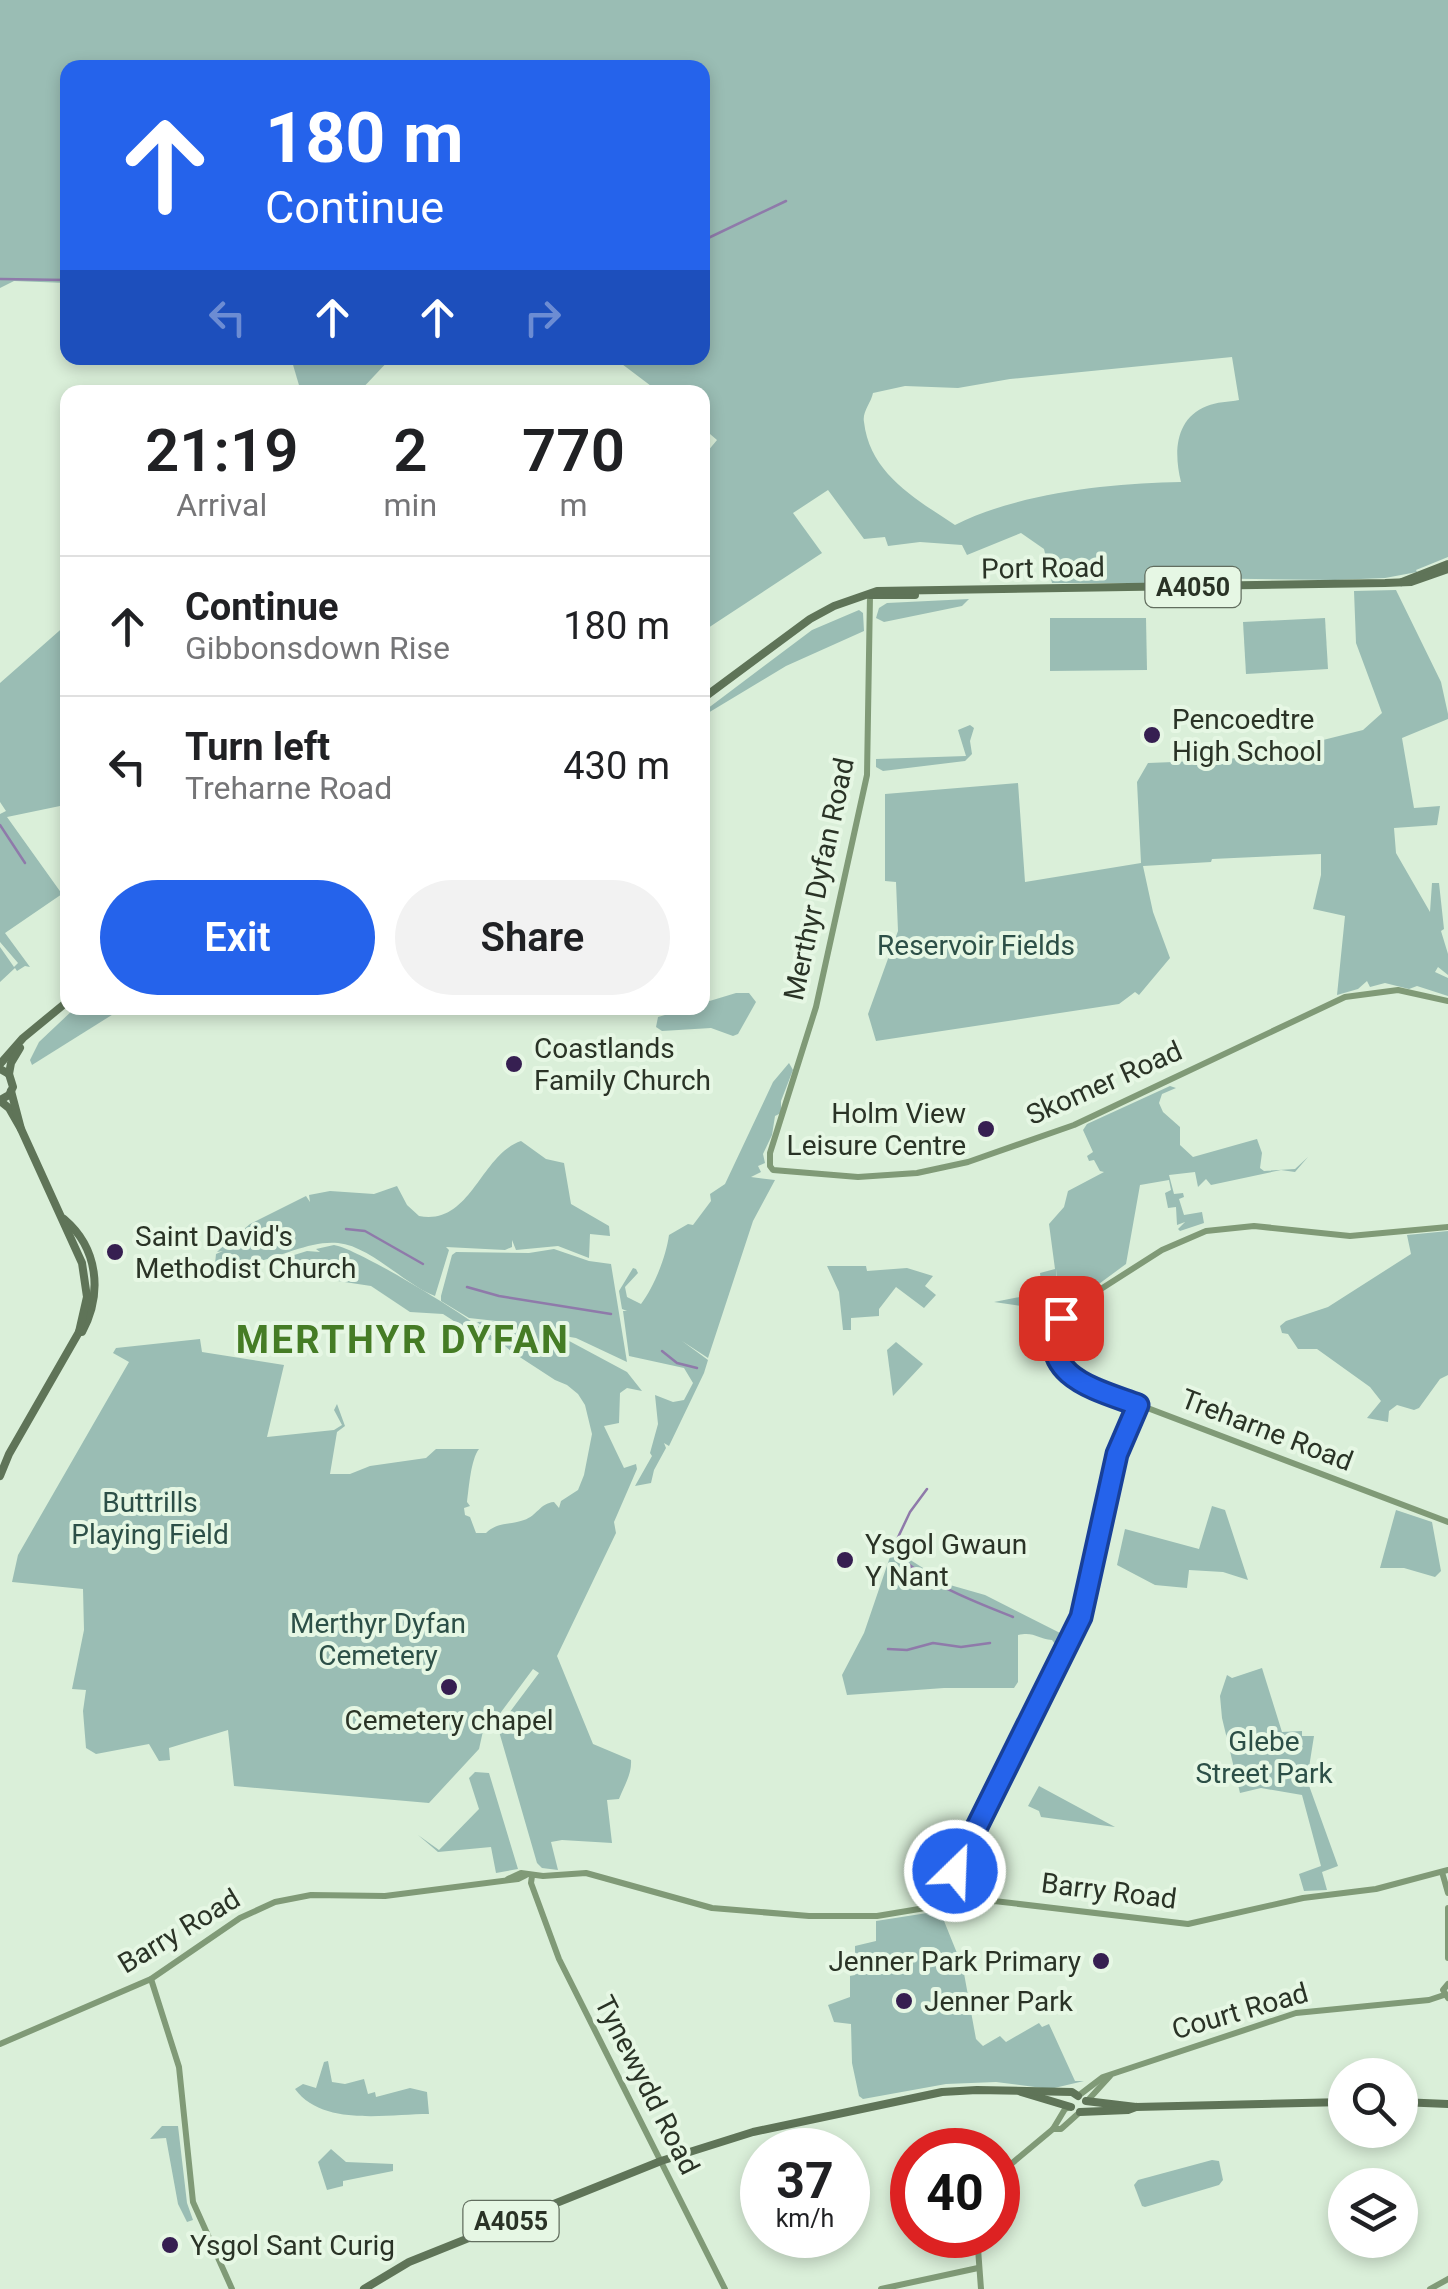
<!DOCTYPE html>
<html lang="en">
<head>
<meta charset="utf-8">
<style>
  body { margin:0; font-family:Roboto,sans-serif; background:#f2f2f2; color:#202124; height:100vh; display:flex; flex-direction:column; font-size:38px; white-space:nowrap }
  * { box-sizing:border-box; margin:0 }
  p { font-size:32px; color:#757577 }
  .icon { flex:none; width:55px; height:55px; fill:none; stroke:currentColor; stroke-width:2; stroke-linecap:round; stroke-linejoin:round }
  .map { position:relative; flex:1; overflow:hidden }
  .side { position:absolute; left:60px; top:385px; width:650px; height:630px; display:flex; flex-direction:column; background:#fff; border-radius:20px; box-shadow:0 5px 15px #0003 }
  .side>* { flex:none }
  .hud { position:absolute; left:60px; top:60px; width:650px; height:305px; border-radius:20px; box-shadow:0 5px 15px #0003; background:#2563eb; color:#fff; overflow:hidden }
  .controls { position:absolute; left:1328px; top:2058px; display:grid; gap:20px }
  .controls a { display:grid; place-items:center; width:90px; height:90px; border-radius:50%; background:#fff; box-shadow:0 5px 15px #0003; font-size:50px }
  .speed { position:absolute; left:740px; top:2128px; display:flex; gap:20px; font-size:50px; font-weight:700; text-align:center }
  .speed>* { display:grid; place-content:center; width:130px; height:130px; border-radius:50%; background:#fff; box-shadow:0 5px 15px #0003; line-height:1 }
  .speed small { font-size:25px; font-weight:400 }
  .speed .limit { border:15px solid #d22; background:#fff; color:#111 }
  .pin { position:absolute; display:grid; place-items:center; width:85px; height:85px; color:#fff; margin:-42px; border-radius:20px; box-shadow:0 5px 15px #0006 }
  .me { position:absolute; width:110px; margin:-55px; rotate:24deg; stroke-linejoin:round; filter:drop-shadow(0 0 8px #0008) }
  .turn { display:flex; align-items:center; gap:35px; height:210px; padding:0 40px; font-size:45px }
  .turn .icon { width:130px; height:130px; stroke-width:2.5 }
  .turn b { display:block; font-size:70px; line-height:85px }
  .lanes { display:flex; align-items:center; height:95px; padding:0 40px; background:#0003; justify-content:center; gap:50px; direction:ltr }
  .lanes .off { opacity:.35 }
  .eta { display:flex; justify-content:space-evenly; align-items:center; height:170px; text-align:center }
  .eta b { font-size:60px; font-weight:600; line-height:70px }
  .cta { display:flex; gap:20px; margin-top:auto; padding:20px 40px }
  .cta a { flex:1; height:115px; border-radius:60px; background:#2563eb; color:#fff; font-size:40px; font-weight:600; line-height:115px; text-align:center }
  .cta a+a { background:#f2f2f2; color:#202124 }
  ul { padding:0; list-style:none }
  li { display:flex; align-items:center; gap:30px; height:140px; padding:0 40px; border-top:2px solid #e0e0e0 }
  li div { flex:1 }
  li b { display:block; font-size:38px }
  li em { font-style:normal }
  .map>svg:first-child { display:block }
  .green { fill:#9abdb4; fill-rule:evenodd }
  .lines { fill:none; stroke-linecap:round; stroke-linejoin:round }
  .stream { stroke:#8f7aaa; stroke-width:2.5 }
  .secondary { stroke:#809a77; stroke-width:6 }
  .primary { stroke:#5f7458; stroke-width:8 }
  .route-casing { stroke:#184099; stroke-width:25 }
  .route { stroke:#2563eb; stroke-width:18 }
  .poi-dot { fill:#361f51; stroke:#e6f7e4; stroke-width:4 }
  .labels { text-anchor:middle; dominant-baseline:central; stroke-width:8; stroke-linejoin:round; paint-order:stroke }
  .shield { fill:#e6f7e4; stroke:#626e5f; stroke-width:2.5 }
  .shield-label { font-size:25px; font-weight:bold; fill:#2a3326 }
  .street-label { font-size:28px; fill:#2a3326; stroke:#e6f7e4 }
  .poi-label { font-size:28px; fill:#2a3326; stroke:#e6f7e4; text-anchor:start }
  .park-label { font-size:28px; fill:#2c4f47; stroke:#e6f7e4 }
  .district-label { font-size:38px; font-weight:bold; letter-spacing:2.5px; fill:#457c25; stroke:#e6f7e4 }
</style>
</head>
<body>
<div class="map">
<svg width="1448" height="2289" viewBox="0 0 1448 2289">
  <rect width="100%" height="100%" fill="#daefd9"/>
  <g class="green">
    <path d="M0,0H1448V557L1416,570L1417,572L1385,578L1335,580L1186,578L1146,583H1052L1044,549L1021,533L967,555L962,545L920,542L888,546L885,537L864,539L828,490L793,513L822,553L708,628L702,621V458L717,440L703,428L702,392H659L614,358H702V68H68L67,283L14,281L0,288ZM1232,357L1239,400C1229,402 1216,402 1207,406C1174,419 1174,454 1181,482C1111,483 1018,493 955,525C916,499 870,474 864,422C862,412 871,403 873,393L905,386L958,388L1010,379Z"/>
    <path d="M291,358H391L359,392H301Z"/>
    <path d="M1396,590L1441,682L1448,714V719L1402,738L1414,808L1440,806L1437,825L1394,828L1396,853L1430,912L1432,883H1439L1444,929L1441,931L1448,954V975L1438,967L1435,972L1448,978V996L1417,986L1409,989L1385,983L1370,987L1367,981L1358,989L1337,995L1345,916L1313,909L1321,875V854L1212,859L1211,862L1143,866L1153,912L1170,958L1139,995L1135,992L1119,1004L876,1041L868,1014L898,931L896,882L885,881V794L1018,783L1025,882L1141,863L1137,782L1148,763L1225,760L1323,740L1363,730L1382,713L1356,643L1354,591Z"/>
    <path d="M969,599L962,606L884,622L876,618L879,608L887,603Z"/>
    <path d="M859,610L863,613L864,631L786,666L703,716V712L812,630Z"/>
    <path d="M1050,618H1146L1147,670L1050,671Z"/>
    <path d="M1325,618L1328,669L1246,674L1243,622Z"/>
    <path d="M67,624V815L60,806L7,817L62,894L5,933L30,967L25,966L17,971L15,968L0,982V947L14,967L18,963L0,942V814L6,811L0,802V683Z"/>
    <path d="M970,725L974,728L970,741L972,754L965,761L883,771L876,767V759L966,756L958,730Z"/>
    <path d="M736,993H749L756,1002L738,1034L733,1036L711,1028L662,1031L656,1027L658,1017L689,1008H702L703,1003Z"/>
    <path d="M75,1008H123L32,1065L30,1060L39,1042Z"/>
    <path d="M789,1063L793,1070L781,1101V1113L775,1116L772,1135L763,1154L765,1163L758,1166L761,1172L751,1177L775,1180L753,1221L708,1358L682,1341L708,1360L704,1373L669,1446L664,1443L666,1448L654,1470L651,1483L635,1486L652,1456L650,1453L658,1424L655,1395L673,1402L684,1400L693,1383L684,1368L629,1356L623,1311H627L622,1309L619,1291L633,1268L636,1269L638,1273L625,1287L627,1297L641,1304C654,1287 666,1257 669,1235L688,1224L693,1225L711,1201L710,1194L725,1184L773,1082Z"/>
    <path d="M1170,1086L1176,1088L1162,1094L1159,1103L1163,1112L1180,1127V1145L1193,1157L1257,1139L1262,1153L1260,1168L1264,1171L1295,1169L1308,1157L1295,1172L1281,1170L1211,1185L1206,1179L1198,1187L1195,1172L1169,1175L1174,1194L1183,1193L1184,1197L1179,1199L1184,1215L1202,1212L1204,1223L1180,1231L1178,1229L1185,1222L1177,1225L1176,1207L1168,1208L1165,1193L1171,1190L1169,1180L1140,1185L1126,1264L1058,1314L1035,1308L1038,1305L1029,1307L994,1302L1035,1294L1053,1300L1046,1304L1059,1299H1055L1057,1269L1053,1298L1042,1293L1040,1273L1055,1269L1049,1224L1064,1207L1068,1191L1104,1172L1100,1171L1094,1160L1089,1161L1087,1156L1093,1152L1083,1130L1087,1124Z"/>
    <path d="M521,1141L546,1159L564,1163L571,1204L609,1226L610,1236L590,1234L589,1258L558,1246L516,1250L512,1240V1247L505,1250L446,1247L449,1250L435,1296C404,1284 370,1246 338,1243C300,1239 255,1274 215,1264L216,1254L223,1251L217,1252L220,1249L250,1224L306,1196L310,1202L309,1195L330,1191L374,1194L397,1186L407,1205L419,1216C471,1226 480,1155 521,1141Z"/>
    <path d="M1448,1231V1375L1440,1379L1419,1408L1414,1410L1397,1405L1389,1411L1388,1422L1367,1418L1381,1401L1370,1387L1317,1349H1298L1288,1334L1282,1333L1280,1326L1286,1321L1328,1307L1411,1254L1407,1235Z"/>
    <path d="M334,1245C360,1249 483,1325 503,1345L474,1334L443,1314L410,1312L371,1286L338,1281L312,1267L275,1261L307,1251L320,1252L316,1249Z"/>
    <path d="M554,1249L589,1261L611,1264L627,1362L576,1338L558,1335L627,1372L642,1391L627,1388L620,1393L619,1423L604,1426L624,1468L636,1464L637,1469L614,1522L616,1533L557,1656L593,1744L631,1760C632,1774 624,1786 619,1799L607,1800L612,1843L562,1840L551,1842L558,1870L542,1868L537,1863L498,1728L539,1673L533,1669L490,1727L483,1731L479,1749L429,1803L234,1786L228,1730L169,1748L170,1760L159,1761L149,1744L96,1754L86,1748L83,1711L86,1690L72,1689L84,1630L83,1589L12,1582L18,1555L129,1362L113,1353L116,1348L200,1339L202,1352L284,1365L267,1437L334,1430L342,1425L334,1410L337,1404L345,1426L337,1432L330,1474H350L370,1466L426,1458L436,1449H479C471,1459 469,1487 467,1502L470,1506L464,1508L465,1515L470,1517L476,1533H486C497,1522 510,1525 524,1520C537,1516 540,1503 554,1502L559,1508L561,1501L578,1490L584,1475L592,1434L585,1405L578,1394L567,1385L555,1380L512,1352L477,1322L496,1321L469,1318L441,1301V1296L452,1255L456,1252L529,1253Z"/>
    <path d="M827,1266H866L867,1271L907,1268L933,1276L925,1286L936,1295L924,1308L896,1287L879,1309V1316L851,1318V1330H843L839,1292Z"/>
    <path d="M896,1342L923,1364L893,1396L887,1350Z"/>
    <path d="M1212,1506L1225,1510L1248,1580L1223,1572L1189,1570L1187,1588L1155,1585L1117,1565L1125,1529L1199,1549Z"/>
    <path d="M1396,1510L1432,1522L1441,1571L1435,1577L1404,1568H1380Z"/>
    <path d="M891,1554L904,1556L950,1585L985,1595L1066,1636L1059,1649L1052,1640C1038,1639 1034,1631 1018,1635V1682L1014,1688H944L847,1695L842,1675L864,1633Z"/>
    <path d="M1262,1668L1282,1732L1302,1731V1736H1314L1307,1780L1338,1866L1322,1872L1327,1890L1304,1891L1299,1874L1321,1866L1302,1795L1261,1788L1240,1793L1222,1718L1220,1696L1227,1675L1232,1678Z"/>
    <path d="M475,1772L489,1773L518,1869L496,1873L491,1847L438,1852L418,1835L439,1850L479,1809L469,1778Z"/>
    <path d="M1039,1786L1115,1827L1041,1817L1039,1811L1028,1806Z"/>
    <path d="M940,1911L963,1968L976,2039L983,2046L1000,2036L1006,2042L1039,2023L1042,2027L1049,2024L1075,2081H1084L1050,2089L996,2082L946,2084L863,2099L859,2096L852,2063L851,2024L834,2022L828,2005L850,1997V1976L855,1975V1946L876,1941V1921Z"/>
    <path d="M328,2061L332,2082L345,2084L364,2079L368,2094L375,2092L376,2097L410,2088L427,2092L429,2114C387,2114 323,2127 295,2089L303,2084L316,2088L324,2062Z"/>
    <path d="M162,2126H178L187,2203L193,2220L187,2222L178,2204L166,2138L150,2139Z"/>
    <path d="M331,2149L346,2162L393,2164V2171L343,2181V2186L327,2190L318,2162Z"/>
    <path d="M1212,2160L1219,2161L1223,2180L1219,2185L1145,2207L1142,2206L1134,2185L1138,2180Z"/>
  </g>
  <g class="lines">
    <g class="stream">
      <path d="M702,241L786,201"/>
      <path d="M0,279L68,280"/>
      <path d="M0,825L25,863"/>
      <path d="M346,1229L365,1231L423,1264"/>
      <path d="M467,1287L499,1296L611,1314"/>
      <path d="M662,1351L677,1363L697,1368"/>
      <path d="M892,1550L910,1512L927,1489"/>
      <path d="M901,1558C934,1587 974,1601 1013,1617"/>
      <path d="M888,1649L907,1650L933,1643L961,1647L990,1643"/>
    </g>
    <g class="secondary">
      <path d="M870,595L867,775L816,1007L770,1153V1166L773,1170L858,1177L917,1173L968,1162L1074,1125L1345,997L1398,990L1448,1001"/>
      <path d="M1448,1227L1350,1236L1254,1226L1206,1231L1162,1250L1068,1310C1048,1333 1053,1365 1079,1382L1448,1522"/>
      <path d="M1442,1872L1448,1893"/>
      <path d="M532,1876L531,1883L559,1959L725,2289"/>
      <path d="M508,1879L521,1873L543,1876L586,1873L712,1908L809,1916H877L961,1902L994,1901L1188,1924L1303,1898L1376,1889L1448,1870"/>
      <path d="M961,1902L955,1871L957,1862L1081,1617L1104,1501L1117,1454L1138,1405"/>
      <path d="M1448,1908V1958"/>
      <path d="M151,1979L179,2067L193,2202L232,2289"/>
      <path d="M1448,1984L1443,1990L1448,1998"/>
      <path d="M0,2044L151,1979L240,1918L275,1902L311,1895L385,1896L518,1879L526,1875"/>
      <path d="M1078,2096L1103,2077L1296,2013L1429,2000L1444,1995"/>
      <path d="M1089,2099L1110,2076"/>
      <path d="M1053,2129H1061L1080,2112"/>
      <path d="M998,2175L1053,2129L1065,2109L1071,2107"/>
      <path d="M977,2235L981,2289"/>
      <path d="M881,2289L978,2268"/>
      <path d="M1430,2289L1448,2279"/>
    </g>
    <g class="primary">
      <path d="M1402,582L1448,564"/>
      <path d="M870,595H915"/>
      <path d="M702,699L810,619L834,606L877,591L1385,583L1411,582L1448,569"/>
      <path d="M0,1064L23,1038L68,1001"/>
      <path d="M0,1069L9,1074L13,1087L9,1095L0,1100"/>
      <path d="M9,1074L11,1063L20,1048"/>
      <path d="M0,1101L9,1108L21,1129"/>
      <path d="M64,1219C98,1248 103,1293 82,1332H79"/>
      <path d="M0,1476L9,1454L79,1332L87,1297L82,1263L21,1129L11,1091"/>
      <path d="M1021,2092L1071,2107"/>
      <path d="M1086,2101L1136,2107L1345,2102"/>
      <path d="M1400,2102L1448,2104"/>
      <path d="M1080,2112L1128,2110L1136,2107"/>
      <path d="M364,2289L409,2262L661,2161L753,2132L942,2092L977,2090L1072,2092L1078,2096"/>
    </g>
  </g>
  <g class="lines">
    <defs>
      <path id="route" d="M955,1871L1081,1617L1117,1454L1138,1405C1098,1390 1034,1376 1061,1318"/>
    </defs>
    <use href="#route" class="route-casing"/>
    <use href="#route" class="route"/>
  </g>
  <g class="poi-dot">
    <circle cx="1152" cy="735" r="10"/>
    <circle cx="514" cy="1064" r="10"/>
    <circle cx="986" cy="1129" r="10"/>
    <circle cx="115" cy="1252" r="10"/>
    <circle cx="845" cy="1560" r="10"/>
    <circle cx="449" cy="1687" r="10"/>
    <circle cx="1101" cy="1961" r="10"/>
    <circle cx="904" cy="2001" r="10"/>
    <circle cx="170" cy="2245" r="10"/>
  </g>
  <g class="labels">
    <g class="shield">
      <rect x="1145.5" y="567" width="95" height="40" rx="8"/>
      <rect x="463.5" y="2201" width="95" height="40" rx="8"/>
    </g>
    <g class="shield-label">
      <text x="1193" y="587">A4050</text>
      <text x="511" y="2221">A4055</text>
    </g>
    <g class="street-label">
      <text transform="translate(1043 568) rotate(-1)">Port Road</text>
      <text transform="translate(819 879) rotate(-78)">Merthyr Dyfan Road</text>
      <text transform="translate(1104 1083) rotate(-24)">Skomer Road</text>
      <text transform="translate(1267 1430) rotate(21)">Treharne Road</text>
      <text transform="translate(1109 1891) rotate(7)">Barry Road</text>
      <text transform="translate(179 1931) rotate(-31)">Barry Road</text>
      <text transform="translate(1240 2011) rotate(-16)">Court Road</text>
      <text transform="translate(647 2085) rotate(63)">Tynewydd Road</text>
    </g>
    <g class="poi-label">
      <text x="1172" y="719">Pencoedtre<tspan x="1172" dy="32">High School</tspan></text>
      <text x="534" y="1048">Coastlands<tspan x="534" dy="32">Family Church</tspan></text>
      <text x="966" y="1113" text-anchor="end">Holm View<tspan x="966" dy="32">Leisure Centre</tspan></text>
      <text x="135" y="1236">Saint David's<tspan x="135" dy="32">Methodist Church</tspan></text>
      <text x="865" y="1544">Ysgol Gwaun<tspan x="865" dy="32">Y Nant</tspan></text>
      <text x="449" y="1720" text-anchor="middle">Cemetery chapel</text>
      <text x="1081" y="1961" text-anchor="end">Jenner Park Primary</text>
      <text x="924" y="2001">Jenner Park</text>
      <text x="190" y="2245">Ysgol Sant Curig</text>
    </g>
    <g class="park-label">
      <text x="976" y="945">Reservoir Fields</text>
      <text x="150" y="1502">Buttrills<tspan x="150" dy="32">Playing Field</tspan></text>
      <text x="378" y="1623">Merthyr Dyfan<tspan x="378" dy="32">Cemetery</tspan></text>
      <text x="1264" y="1741">Glebe<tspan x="1264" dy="32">Street Park</tspan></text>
    </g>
    <g class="district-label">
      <text x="403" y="1340">MERTHYR DYFAN</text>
    </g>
  </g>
</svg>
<div class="controls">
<a><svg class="icon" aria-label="search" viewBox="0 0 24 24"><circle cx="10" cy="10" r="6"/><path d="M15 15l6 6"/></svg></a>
<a><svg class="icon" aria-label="layers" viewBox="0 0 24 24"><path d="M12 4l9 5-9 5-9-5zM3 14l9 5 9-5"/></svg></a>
</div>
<div class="speed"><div>37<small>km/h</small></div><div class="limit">40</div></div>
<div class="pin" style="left:1061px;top:1318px;background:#d93025"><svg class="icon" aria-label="arrive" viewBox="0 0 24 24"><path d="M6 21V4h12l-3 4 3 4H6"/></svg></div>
<svg class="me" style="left:955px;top:1871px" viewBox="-20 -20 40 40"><circle r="17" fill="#2563eb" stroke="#fff" stroke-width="3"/><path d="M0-11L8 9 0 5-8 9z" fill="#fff"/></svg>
<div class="hud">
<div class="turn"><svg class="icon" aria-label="ahead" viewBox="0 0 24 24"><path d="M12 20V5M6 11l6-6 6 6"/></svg><div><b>180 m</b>Continue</div></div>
<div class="lanes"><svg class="icon off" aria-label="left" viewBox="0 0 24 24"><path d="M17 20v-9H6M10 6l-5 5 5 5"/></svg><svg class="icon" aria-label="ahead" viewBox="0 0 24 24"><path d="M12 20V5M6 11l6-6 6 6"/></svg><svg class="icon" aria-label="ahead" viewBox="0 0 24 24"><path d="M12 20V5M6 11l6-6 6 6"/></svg><svg class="icon off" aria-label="right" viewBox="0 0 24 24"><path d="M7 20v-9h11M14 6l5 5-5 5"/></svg></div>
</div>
<section class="side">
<div class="eta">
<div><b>21:19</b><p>Arrival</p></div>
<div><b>2</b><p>min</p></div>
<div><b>770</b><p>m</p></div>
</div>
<ul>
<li><svg class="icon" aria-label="ahead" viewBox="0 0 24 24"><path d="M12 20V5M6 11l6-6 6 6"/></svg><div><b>Continue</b><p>Gibbonsdown Rise</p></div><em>180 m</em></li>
<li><svg class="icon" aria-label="left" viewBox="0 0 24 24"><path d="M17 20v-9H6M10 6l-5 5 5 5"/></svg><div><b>Turn left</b><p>Treharne Road</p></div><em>430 m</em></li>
</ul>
<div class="cta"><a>Exit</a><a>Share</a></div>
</section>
</div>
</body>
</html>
